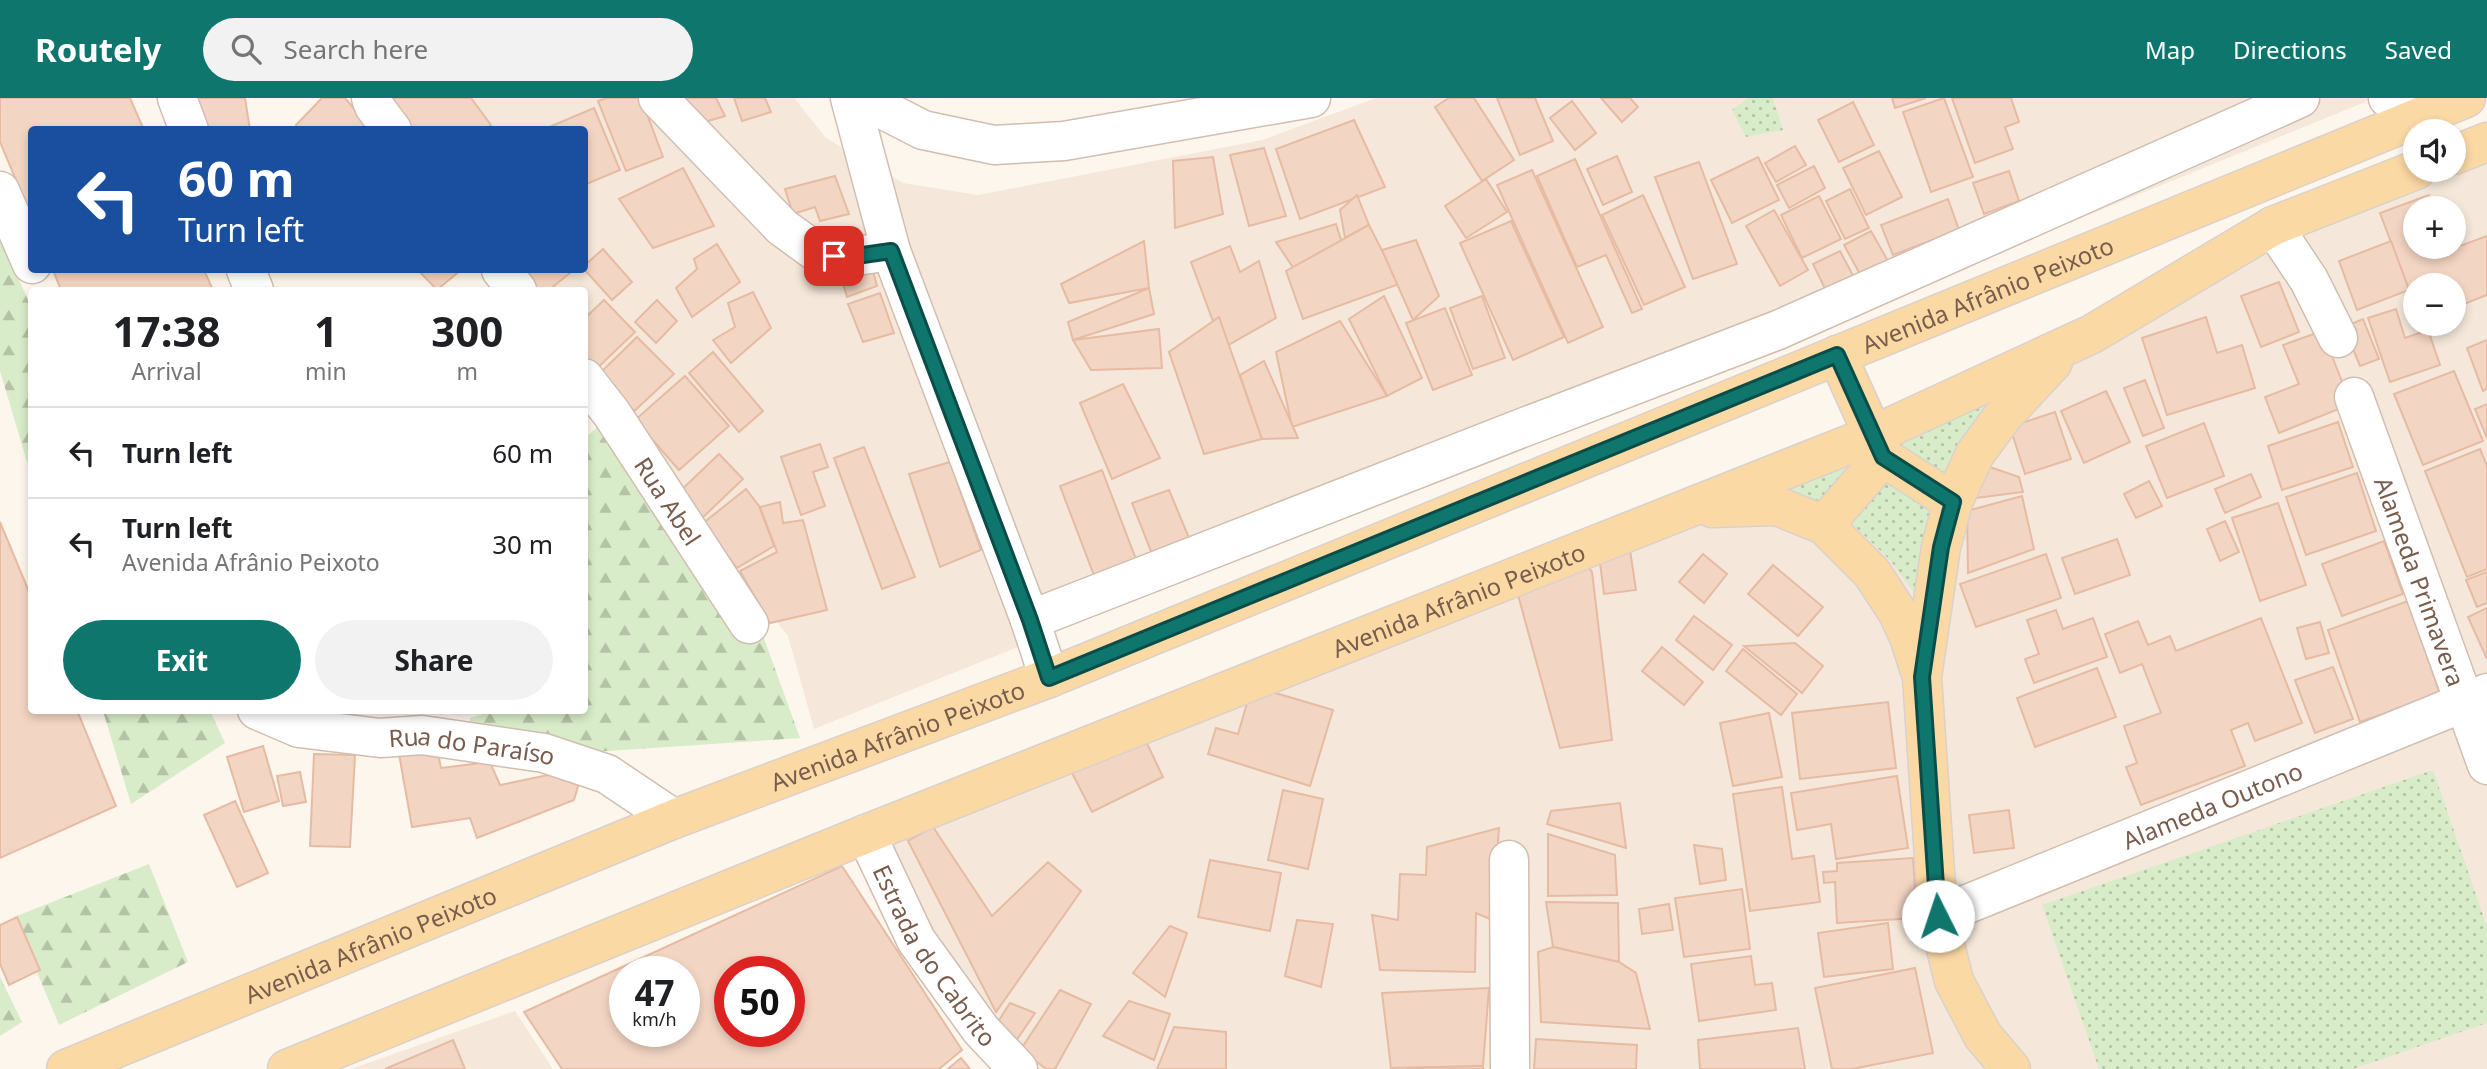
<!DOCTYPE html>
<html lang="en">
<head>
<meta charset="utf-8">
<style>
  body { margin:0; font-family:"Noto Sans",sans-serif; background:#f2f2f2; color:#202124; height:100vh; display:flex; flex-direction:column; font-size:26px; white-space:nowrap }
  * { box-sizing:border-box; margin:0 }
  p { font-size:23px; color:#757577 }
  .icon { flex:none; width:38px; height:38px; fill:none; stroke:currentColor; stroke-width:2; stroke-linecap:round; stroke-linejoin:round }
  .map { position:relative; flex:1; overflow:hidden }
  .panel { position:absolute; left:28px; top:189px; width:560px; height:427px; display:flex; flex-direction:column; background:#fff; border-radius:7px; box-shadow:0 4px 10px #0003 }
  .panel>* { flex:none }
  .banner { position:absolute; left:28px; top:28px; width:560px; height:147px; border-radius:7px; box-shadow:0 4px 10px #0003; background:#1a4fa0; color:#fff; overflow:hidden }
  .controls { position:absolute; left:2403px; top:21px; display:grid; gap:14px }
  .controls a { display:grid; place-items:center; width:63px; height:63px; border-radius:50%; background:#fff; box-shadow:0 4px 10px #0003; font-size:35px }
  .speed { position:absolute; left:609px; top:858px; display:flex; gap:14px; font-size:35px; font-weight:700; text-align:center }
  .speed>* { display:grid; place-content:center; width:91px; height:91px; border-radius:50%; background:#fff; box-shadow:0 4px 10px #0003; line-height:1 }
  .speed small { font-size:18px; font-weight:400 }
  .speed .limit { border:10px solid #d22; background:#fff; color:#111 }
  .pin { position:absolute; display:grid; place-items:center; width:60px; height:60px; color:#fff; margin:-30px; border-radius:14px; box-shadow:0 4px 10px #0006 }
  .me { position:absolute; width:77px; margin:-38px; rotate:356deg; stroke-linejoin:round; filter:drop-shadow(0 0 5px #0008) }
  .turn { display:flex; align-items:center; gap:24px; height:147px; padding:0 35px; font-size:32px }
  .turn .icon { width:91px; height:91px; stroke-width:2.5 }
  .turn b { display:block; font-size:49px; line-height:60px }
  .eta { display:flex; justify-content:space-evenly; align-items:center; height:119px; text-align:center }
  .eta b { font-size:42px; font-weight:700; line-height:49px }
  .action { display:flex; gap:14px; margin-top:auto; padding:14px 35px }
  .action a { flex:1; height:80px; border-radius:42px; background:#0f766e; color:#fff; font-size:28px; font-weight:700; line-height:80px; text-align:center }
  .action a+a { background:#f2f2f2; color:#202124 }
  ul { padding:0; list-style:none }
  li { display:flex; align-items:center; gap:21px; height:91px; padding:0 35px; border-top:2px solid #e0e0e0 }
  li div { flex:1 }
  li b { display:block; font-size:26px }
  li em { font-style:normal }
  header { display:flex; align-items:center; gap:42px; box-sizing:border-box; height:98px; padding:0 35px; background:#0f766e; color:#fff }
  header strong { font-size:33px }
  nav { display:flex; gap:38px; margin-inline-start:auto; font-size:24px }
  .search { width:490px; height:63px; background:#f2f2f2; display:flex; align-items:center; gap:18px; box-sizing:border-box; padding:0 24px; border-radius:38px; color:#757577; font-size:26px }
  .map>svg:first-child { display:block }
  .residential { fill:#f5e8da; fill-rule:evenodd }
  .green { fill:url(#green-dots) }
  .forest { fill:url(#forest-firs) }
  .building { fill:#f3d5c3; stroke:#e6bba3; stroke-width:2; fill-rule:evenodd }
  .lines { fill:none; stroke-linecap:round; stroke-linejoin:round }
  .minor-casing { stroke:#d1beb0; stroke-width:41 }
  .major-casing { stroke:#dad1cd; stroke-width:41 }
  .minor { stroke:#fff; stroke-width:38 }
  .major { stroke:#fbd9a5; stroke-width:38 }
  .route-casing { stroke:#0a4d48; stroke-width:18 }
  .route { stroke:#0f766e; stroke-width:12 }
  .labels { text-anchor:middle; dominant-baseline:central; stroke-width:7; stroke-linejoin:round; paint-order:stroke }
  .street-label { font-size:24px; fill:#7a5c4d; stroke:#fffaf3 }
</style>
</head>
<body>
<header>
<strong>Routely</strong>
<div class="search"><svg class="icon" aria-label="search" viewBox="0 0 24 24"><circle cx="10" cy="10" r="6"/><path d="M15 15l6 6"/></svg>Search here</div>
<nav><a>Map</a><a>Directions</a><a>Saved</a></nav>
</header>
<div class="map">
<svg width="2487" height="971" viewBox="0 0 2487 971">
  <defs>
    <pattern id="green-dots" width="8" height="8" patternUnits="userSpaceOnUse" patternTransform="scale(1.75)"><rect width="8" height="8" fill="#d8ecc9"/><path d="M2 2h.1M6 6h.1" fill="none" stroke="#b4c2a5" stroke-width="1.8" stroke-linecap="round"/></pattern>
    <pattern id="forest-firs" width="22" height="20" patternUnits="userSpaceOnUse" patternTransform="scale(1.75)"><rect width="22" height="20" fill="#d8ecc9"/><path d="M5 1l3.5 6h-7zM16 11l3.5 6h-7z" fill="#b4c2a5"/></pattern>
  </defs>
  <rect width="100%" height="100%" fill="#fdf6ec"/>
  <g class="residential">
    <path d="M373,0H794L826,40L903,85L978,97L1262,42L1376,0H2375L1907,191L814,631L788,538L585,274L584,192H522L505,172H584V32L398,31Z"/>
    <path d="M2487,54V971H1037L1015,953L922,819L873,724L1659,408L2326,118ZM2415,110H2454V149H2415ZM2415,187H2454V226H2415Z"/>
    <path d="M515,913L553,971H351Z"/>
  </g>
  <g class="green">
    <path d="M1748,0H1773L1783,32L1746,39L1732,12Z"/>
    <path d="M1999,291L1923,507L1890,462L1844,418L1781,390Z"/>
    <path d="M2433,672L2487,829V925L2353,971H2099L2042,807Z"/>
  </g>
  <g class="forest">
    <path d="M0,138L31,209V377L0,273Z"/>
    <path d="M603,324L756,518L800,640L461,663L470,620L493,613L584,612L585,340Z"/>
    <path d="M103,613H210L225,645L131,706Z"/>
    <path d="M149,766L188,864L59,927L14,819Z"/>
    <path d="M0,879L22,924L0,938Z"/>
  </g>
  <g class="building">
    <path d="M0,0H130L144,32H32V120L0,44Z"/>
    <path d="M183,0H245L250,32H196Z"/>
    <path d="M322,0H345L372,32H299L296,27Z"/>
    <path d="M379,0H471L491,27L485,32H401Z"/>
    <path d="M606,0H641L663,59L626,73L598,3Z"/>
    <path d="M677,0H716L725,18L694,27Z"/>
    <path d="M734,0H765L771,14L742,23Z"/>
    <path d="M1449,0H1474L1514,62L1482,83L1435,9Z"/>
    <path d="M1497,0H1535L1553,43L1520,57Z"/>
    <path d="M1601,0H1630L1638,9L1622,24Z"/>
    <path d="M1892,0H1926L1895,10Z"/>
    <path d="M1944,0L1973,79L1931,94L1903,14Z"/>
    <path d="M1952,0H2011L2019,24L2005,29L2013,51L1975,65Z"/>
    <path d="M1572,3L1596,35L1575,52L1550,20Z"/>
    <path d="M1853,4L1874,47L1839,64L1818,22Z"/>
    <path d="M594,10L620,72L584,87V32H542Z"/>
    <path d="M1354,22L1385,89L1300,121L1276,51Z"/>
    <path d="M1795,48L1806,67L1776,84L1765,65Z"/>
    <path d="M1264,50L1286,118L1249,128L1230,57Z"/>
    <path d="M1879,53L1902,99L1866,117L1843,70Z"/>
    <path d="M1617,58L1632,94L1603,107L1587,71Z"/>
    <path d="M1213,59L1223,116L1175,130L1173,63Z"/>
    <path d="M1758,59L1779,102L1732,125L1711,82Z"/>
    <path d="M1575,61L1642,211L1632,215L1606,157L1577,169L1537,78Z"/>
    <path d="M1699,64L1737,166L1693,181L1655,79Z"/>
    <path d="M1814,68L1825,90L1789,110L1777,87Z"/>
    <path d="M683,70L714,128L653,150L619,101Z"/>
    <path d="M1532,72L1603,229L1568,245L1497,87Z"/>
    <path d="M2009,73L2019,103L1984,116L1973,85Z"/>
    <path d="M835,78L849,116L820,123L815,109L793,116L785,91Z"/>
    <path d="M1486,81L1507,114L1466,140L1445,108Z"/>
    <path d="M1850,91L1869,130L1845,141L1826,103Z"/>
    <path d="M1357,97L1369,127L1345,140L1340,112Z"/>
    <path d="M1643,97L1685,189L1644,207L1602,117Z"/>
    <path d="M2429,97L2434,110H2415V149H2448L2449,152L2487,138V197L2454,210V187H2415V208L2380,115Z"/>
    <path d="M1819,98L1841,141L1802,160L1781,117Z"/>
    <path d="M1948,101L1959,132L1893,157L1881,127Z"/>
    <path d="M1774,112L1808,172L1780,188L1746,128Z"/>
    <path d="M1511,123L1564,239L1513,262L1460,145Z"/>
    <path d="M1336,126L1348,163L1296,174L1276,144Z"/>
    <path d="M1369,127L1399,186L1303,221L1286,173Z"/>
    <path d="M1871,133L1893,172L1866,187L1844,147Z"/>
    <path d="M1416,142L1439,198L1413,222L1382,152Z"/>
    <path d="M1144,143L1149,190L1069,205L1061,186Z"/>
    <path d="M2391,143L2409,192L2357,212L2339,163Z"/>
    <path d="M717,146L740,184L692,219L676,190L697,171L694,161Z"/>
    <path d="M1230,148L1240,174L1259,163L1276,220L1223,250L1191,164Z"/>
    <path d="M603,151L632,184L612,202L584,171V168Z"/>
    <path d="M1840,153L1857,185L1829,199L1813,166Z"/>
    <path d="M870,162L877,188L847,199L837,165Z"/>
    <path d="M53,172H204L213,192H61Z"/>
    <path d="M418,172H461L437,192Z"/>
    <path d="M505,172H567L570,175L549,192H523Z"/>
    <path d="M2279,184L2299,234L2261,249L2241,198Z"/>
    <path d="M1149,190L1154,216L1073,242L1068,224Z"/>
    <path d="M753,194L771,230L731,265L713,242L735,229L728,205Z"/>
    <path d="M880,195L894,235L863,244L848,206Z"/>
    <path d="M1384,198L1422,280L1387,298L1349,221Z"/>
    <path d="M1482,198L1505,260L1473,271L1450,210Z"/>
    <path d="M604,202L635,234L593,274L584,265V221Z"/>
    <path d="M657,202L677,223L656,245L635,224Z"/>
    <path d="M1445,210L1472,277L1433,292L1406,225Z"/>
    <path d="M2396,211L2405,240L2428,232L2440,267L2390,284L2368,220Z"/>
    <path d="M1219,219L1262,341L1204,356L1169,254Z"/>
    <path d="M2206,219L2217,255L2242,247L2255,290L2167,317L2142,240Z"/>
    <path d="M2363,221L2379,261L2360,268L2344,229Z"/>
    <path d="M1340,223L1387,298L1292,329L1276,254Z"/>
    <path d="M1159,231L1162,270L1091,272L1073,242Z"/>
    <path d="M2322,233L2351,306L2279,335L2265,299L2299,286L2283,247Z"/>
    <path d="M637,239L674,276L631,316L595,280Z"/>
    <path d="M2487,242V291L2483,293L2467,250Z"/>
    <path d="M713,254L763,313L739,334L689,275Z"/>
    <path d="M1264,263L1298,340L1262,341L1240,277Z"/>
    <path d="M2454,273L2483,343L2423,367L2394,296Z"/>
    <path d="M685,278L729,328L679,372L635,322Z"/>
    <path d="M2145,282L2164,330L2143,338L2124,290Z"/>
    <path d="M1123,286L1160,360L1112,381L1080,305Z"/>
    <path d="M2106,293L2130,344L2084,365L2061,313Z"/>
    <path d="M2487,306V340L2475,311Z"/>
    <path d="M2055,314L2071,361L2025,376L2010,329Z"/>
    <path d="M2338,324L2353,369L2282,392L2268,348Z"/>
    <path d="M2204,325L2224,378L2167,400L2146,348Z"/>
    <path d="M820,346L828,369L813,374L825,408L801,417L781,359Z"/>
    <path d="M864,349L915,479L882,491L834,360Z"/>
    <path d="M2480,351L2487,368V471L2467,479L2425,373Z"/>
    <path d="M719,356L743,381L699,423L676,397Z"/>
    <path d="M950,364L981,452L940,469L909,376Z"/>
    <path d="M1981,366L2019,379L2023,394L1968,401Z"/>
    <path d="M1102,372L1140,472L1098,488L1060,388Z"/>
    <path d="M2357,375L2376,433L2306,457L2286,399Z"/>
    <path d="M2251,376L2261,399L2225,415L2215,391Z"/>
    <path d="M2149,383L2162,408L2136,420L2124,396Z"/>
    <path d="M746,391L759,408L774,448L737,470L702,426Z"/>
    <path d="M1169,392L1192,447L1154,461L1132,405Z"/>
    <path d="M2022,398L2034,451L1968,475L1967,413Z"/>
    <path d="M780,404L783,425L803,422L827,512L770,525L740,473L777,454L760,409Z"/>
    <path d="M2278,405L2306,487L2260,503L2232,420Z"/>
    <path d="M2225,423L2239,454L2220,463L2207,431Z"/>
    <path d="M0,424L32,501V612H77L116,708L0,760Z"/>
    <path d="M2117,441L2130,477L2075,496L2062,460Z"/>
    <path d="M2384,443L2403,496L2342,518L2322,466Z"/>
    <path d="M1630,452L1636,492L1604,496L1599,457Z"/>
    <path d="M1703,456L1727,476L1704,505L1679,484Z"/>
    <path d="M2046,456L2061,500L1976,529L1960,486Z"/>
    <path d="M1584,464L1592,474L1612,642L1560,650L1518,497Z"/>
    <path d="M1773,467L1823,509L1798,538L1748,496Z"/>
    <path d="M2487,474V505L2477,509L2466,482Z"/>
    <path d="M2408,503L2440,596L2360,624L2328,532Z"/>
    <path d="M2487,510V561L2468,519Z"/>
    <path d="M2056,512L2063,531L2093,520L2107,559L2034,585L2025,561L2039,556L2027,522Z"/>
    <path d="M1694,518L1732,547L1713,572L1676,542Z"/>
    <path d="M2261,520L2302,625L2255,643L2248,625L2231,632L2245,668L2141,707L2126,669L2137,665L2124,628L2161,615L2142,566L2120,575L2105,536L2138,523L2148,547L2170,538L2176,553Z"/>
    <path d="M2320,524L2329,555L2306,561L2297,530Z"/>
    <path d="M1795,545L1823,568L1802,595L1744,548Z"/>
    <path d="M1662,549L1703,584L1684,607L1642,573Z"/>
    <path d="M1743,551L1797,596L1781,617L1726,573Z"/>
    <path d="M2333,569L2353,621L2315,635L2295,582Z"/>
    <path d="M2097,570L2116,619L2035,649L2017,600Z"/>
    <path d="M1252,588L1333,612L1310,688L1208,656L1216,630L1238,636Z"/>
    <path d="M1888,604L1896,670L1800,681L1792,615Z"/>
    <path d="M1769,615L1782,679L1733,688L1720,625Z"/>
    <path d="M1143,637L1163,679L1092,714L1071,673Z"/>
    <path d="M263,648L279,703L244,714L227,659Z"/>
    <path d="M437,650L441,670L490,664L500,687L553,676L579,685L574,702L477,740L470,720L412,729L399,656Z"/>
    <path d="M314,656L355,657L350,749L310,748Z"/>
    <path d="M300,674L306,704L283,708L277,678Z"/>
    <path d="M1897,678L1908,750L1836,761L1831,726L1797,732L1791,695Z"/>
    <path d="M1782,689L1792,761L1814,758L1820,804L1750,813L1733,696Z"/>
    <path d="M1283,692L1323,701L1308,771L1268,762Z"/>
    <path d="M235,703L268,775L237,789L204,717Z"/>
    <path d="M1620,705L1626,750L1547,726L1551,713Z"/>
    <path d="M2009,712L2014,750L1974,755L1969,717Z"/>
    <path d="M933,729L992,818L1048,764L1081,793L996,914L908,743Z"/>
    <path d="M1499,730L1496,771L1497,824L1476,815L1475,874L1380,872L1372,817L1398,822L1400,776L1426,777L1427,749Z"/>
    <path d="M1548,736L1615,757L1617,797L1548,798Z"/>
    <path d="M1694,747L1722,751L1726,782L1700,786Z"/>
    <path d="M1913,760L1917,820L1837,825L1835,784L1824,785L1823,774L1837,773V765Z"/>
    <path d="M1210,762L1281,775L1270,833L1198,819Z"/>
    <path d="M842,768L962,952L939,971H562L524,914ZM625,873H684V933H625ZM730,873H789V933H730Z"/>
    <path d="M1742,791L1750,851L1684,859L1675,800Z"/>
    <path d="M1546,804L1618,805L1619,864L1553,849Z"/>
    <path d="M1669,806L1673,832L1642,836L1639,811Z"/>
    <path d="M17,819L40,872L9,887L0,866V827Z"/>
    <path d="M1297,822L1333,826L1321,889L1285,878Z"/>
    <path d="M1888,825L1893,871L1824,879L1818,835Z"/>
    <path d="M1170,828L1187,835L1165,899L1133,875Z"/>
    <path d="M1553,849L1619,864L1636,875L1650,931L1541,924L1538,854Z"/>
    <path d="M1751,858L1755,887L1772,885L1776,912L1699,923L1691,866Z"/>
    <path d="M1915,870L1933,955L1852,971H1832L1815,890Z"/>
    <path d="M1489,890L1483,968L1391,970L1382,895Z"/>
    <path d="M1060,892L1091,906L1055,971H1046L1021,951Z"/>
    <path d="M1129,903L1170,916L1154,962L1103,938Z"/>
    <path d="M1010,905L1035,915L1016,943L996,927Z"/>
    <path d="M1174,929L1226,934V971H1157Z"/>
    <path d="M1798,930L1805,971H1700L1698,942Z"/>
    <path d="M1536,941L1637,947L1636,971H1534Z"/>
    <path d="M453,942L465,971H385Z"/>
    <path d="M961,960L970,971H948Z"/>
    <path d="M1483,968V971H1407V970Z"/>
  </g>
  <g class="lines">
    <defs>
      <g id="minor">
        <path d="M177,0L189,32"/>
        <path d="M371,0L374,8L392,32"/>
        <path d="M658,0L782,129L819,156L849,159L891,153"/>
        <path d="M850,0L891,153L1030,522L1049,580"/>
        <path d="M869,0L886,13L923,32L994,47L1064,43L1311,0"/>
        <path d="M2388,0L2426,16"/>
        <path d="M0,93L32,166"/>
        <path d="M2273,128L2309,182L2338,240"/>
        <path d="M246,172L254,192"/>
        <path d="M501,172L517,192"/>
        <path id="s1" d="M584,280L612,316L749,526"/>
        <path id="s2" d="M2354,299L2487,667"/>
        <path d="M1030,522L1522,330L1778,232L2300,0"/>
        <path id="s3" d="M257,612L299,630L380,640L422,637L544,655L607,676L674,721"/>
        <path id="s4" d="M866,736L916,842L981,932L1018,971"/>
        <path d="M1509,762L1510,971"/>
        <path id="s5" d="M1938,818L2487,595"/>
      </g>
      <g id="major">
        <path d="M2454,57L2487,44"/>
        <path d="M1837,257L1883,359L1953,404"/>
        <path d="M1712,410L1777,408L1824,427L1872,475L1898,515L1909,539L1920,573"/>
        <path d="M1824,427L1883,359"/>
        <path id="s6" d="M66,971L674,721L1049,580L2466,0"/>
        <path id="s7" d="M287,971L866,736L1873,337L2092,236L2273,128L2416,72"/>
        <path d="M2011,971L1983,938L1954,883L1938,818L1922,579L1941,449L1953,404L1975,356L2003,318L2053,264"/>
      </g>
    </defs>
    <use href="#minor" class="minor-casing"/>
    <use href="#major" class="major-casing"/>
    <use href="#minor" class="minor"/>
    <use href="#major" class="major"/>
  </g>
  <g class="lines">
    <defs>
      <path id="route" d="M834,158L849,159L891,153L1030,522L1049,580L1837,257L1883,359L1953,404L1941,449L1922,579L1938,818"/>
    </defs>
    <use href="#route" class="route-casing"/>
    <use href="#route" class="route"/>
  </g>
  <g class="labels">
    <g class="street-label">
      <text stroke="none"><textPath href="#s6" startOffset="2072">Avenida Afrânio Peixoto</textPath></text>
      <text stroke="none"><textPath href="#s1" startOffset="149">Rua Abel</textPath></text>
      <text stroke="none"><textPath href="#s2" startOffset="196">Alameda Primavera</textPath></text>
      <text stroke="none"><textPath href="#s7" startOffset="1262">Avenida Afrânio Peixoto</textPath></text>
      <text stroke="none"><textPath href="#s6" startOffset="896">Avenida Afrânio Peixoto</textPath></text>
      <text stroke="none"><textPath href="#s3" startOffset="220">Rua do Paraíso</textPath></text>
      <text stroke="none"><textPath href="#s5" startOffset="296">Alameda Outono</textPath></text>
      <text stroke="none"><textPath href="#s6" startOffset="329">Avenida Afrânio Peixoto</textPath></text>
      <text stroke="none"><textPath href="#s4" startOffset="140">Estrada do Cabrito</textPath></text>
    </g>
  </g>
</svg>
<div class="controls">
<a><svg class="icon" aria-label="sound" viewBox="0 0 24 24"><path d="M4 9h4l5-4v14l-5-4H4zM17 9q2 3 0 6"/></svg></a>
<a>+</a>
<a>−</a>
</div>
<div class="speed"><div>47<small>km/h</small></div><div class="limit">50</div></div>
<div class="pin" style="left:834px;top:158px;background:#d93025"><svg class="icon" aria-label="arrive" viewBox="0 0 24 24"><path d="M6 21V4h12l-3 4 3 4H6"/></svg></div>
<svg class="me" style="left:1938px;top:818px" viewBox="-20 -20 40 40"><circle r="19" fill="#fff"/><path d="M0-13L10 11 0 6-10 11z" fill="#0f766e"/></svg>
<div class="banner">
<div class="turn"><svg class="icon" aria-label="left" viewBox="0 0 24 24"><path d="M17 20v-9H6M10 6l-5 5 5 5"/></svg><div><b>60 m</b>Turn left</div></div>
</div>
<section class="panel">
<div class="eta">
<div><b>17:38</b><p>Arrival</p></div>
<div><b>1</b><p>min</p></div>
<div><b>300</b><p>m</p></div>
</div>
<ul>
<li><svg class="icon" aria-label="left" viewBox="0 0 24 24"><path d="M17 20v-9H6M10 6l-5 5 5 5"/></svg><div><b>Turn left</b></div><em>60 m</em></li>
<li><svg class="icon" aria-label="left" viewBox="0 0 24 24"><path d="M17 20v-9H6M10 6l-5 5 5 5"/></svg><div><b>Turn left</b><p>Avenida Afrânio Peixoto</p></div><em>30 m</em></li>
</ul>
<div class="action"><a>Exit</a><a>Share</a></div>
</section>
</div>
</body>
</html>
